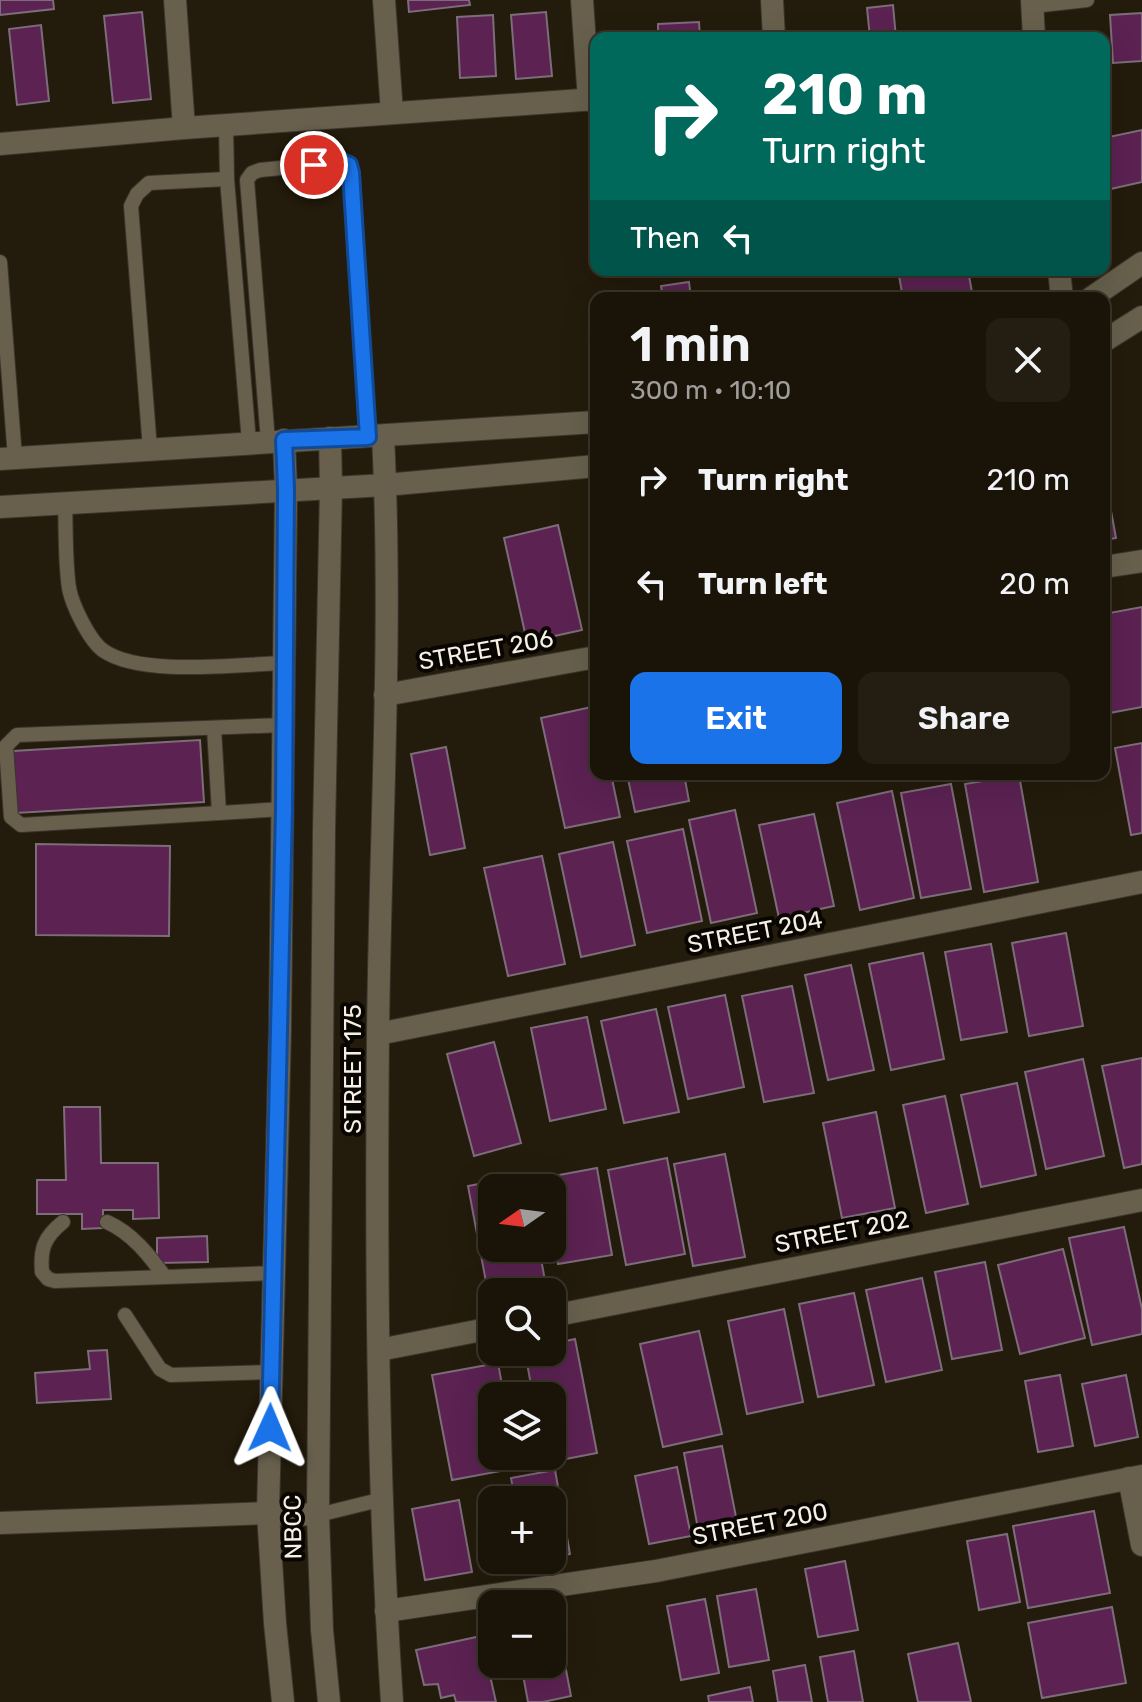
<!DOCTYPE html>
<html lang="en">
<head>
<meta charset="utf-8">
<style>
  body { margin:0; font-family:Rubik,sans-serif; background:#231d12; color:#f1f3f6; height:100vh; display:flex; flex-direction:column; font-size:30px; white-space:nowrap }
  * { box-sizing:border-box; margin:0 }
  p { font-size:26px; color:#9f9e9c }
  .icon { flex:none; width:44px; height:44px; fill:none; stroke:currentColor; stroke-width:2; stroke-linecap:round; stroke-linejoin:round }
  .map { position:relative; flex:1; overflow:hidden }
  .drawer { position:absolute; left:590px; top:292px; width:520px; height:488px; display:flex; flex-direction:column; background:#1a1408; border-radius:16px; box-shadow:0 8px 32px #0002,0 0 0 2px #383329 }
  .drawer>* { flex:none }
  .hud { position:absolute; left:590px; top:32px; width:520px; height:244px; border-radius:16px; box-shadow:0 8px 32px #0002,0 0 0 2px #383329; background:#00695c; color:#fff; overflow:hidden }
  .needle { width:52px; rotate:256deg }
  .buttons { position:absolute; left:478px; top:1174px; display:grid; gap:16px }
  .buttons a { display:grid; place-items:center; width:88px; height:88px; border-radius:16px; background:#1a1408; box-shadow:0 8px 32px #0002,0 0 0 2px #383329; font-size:40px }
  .pin { position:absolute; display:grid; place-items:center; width:68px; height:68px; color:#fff; margin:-34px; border:4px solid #fff; border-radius:50%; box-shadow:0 2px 8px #0007 }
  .me { position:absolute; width:88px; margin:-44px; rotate:1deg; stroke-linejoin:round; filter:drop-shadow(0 0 6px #0008) }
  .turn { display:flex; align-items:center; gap:28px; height:168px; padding:0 40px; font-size:36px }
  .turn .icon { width:104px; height:104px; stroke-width:2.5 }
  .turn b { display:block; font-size:56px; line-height:68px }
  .then { display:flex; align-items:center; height:76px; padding:0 40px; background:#0003; gap:16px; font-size:30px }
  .round { display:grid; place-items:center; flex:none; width:84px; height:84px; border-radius:16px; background:#231d12 }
  .head { display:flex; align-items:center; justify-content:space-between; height:136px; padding:0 40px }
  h1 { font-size:48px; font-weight:600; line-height:60px }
  .cta { display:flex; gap:16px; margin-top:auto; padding:16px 40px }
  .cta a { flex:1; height:92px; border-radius:16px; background:#1a73e8; color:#fff; font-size:32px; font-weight:600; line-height:92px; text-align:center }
  .cta a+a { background:#231d12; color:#f1f3f6 }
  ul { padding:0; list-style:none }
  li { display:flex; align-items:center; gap:24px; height:104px; padding:0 40px }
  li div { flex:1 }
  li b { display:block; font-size:30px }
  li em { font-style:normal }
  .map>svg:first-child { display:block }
  .building { fill:#5b2252; stroke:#7d6c79; stroke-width:2 }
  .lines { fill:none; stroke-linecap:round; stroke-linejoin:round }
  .service-casing { stroke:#3b352e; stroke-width:16 }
  .minor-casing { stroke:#3b352e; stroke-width:24 }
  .tertiary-casing { stroke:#3b352e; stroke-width:24 }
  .service { stroke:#68604d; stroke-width:14 }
  .minor { stroke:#68604d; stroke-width:22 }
  .tertiary { stroke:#68604d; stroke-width:22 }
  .route-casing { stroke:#114b97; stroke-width:20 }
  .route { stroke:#1a73e8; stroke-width:14 }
  .labels { text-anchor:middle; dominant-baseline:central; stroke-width:8; stroke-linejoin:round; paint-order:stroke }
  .street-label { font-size:24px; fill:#f5efe5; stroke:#090602 }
</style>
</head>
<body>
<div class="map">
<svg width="1142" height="1702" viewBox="0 0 1142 1702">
  <rect width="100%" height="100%" fill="#231b0b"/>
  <g class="building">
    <path d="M0,0H53L54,9L0,15Z"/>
    <path d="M408,0H469L470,5L409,12Z"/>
    <path d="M893,5L896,38H870L867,8Z"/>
    <path d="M142,12L151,99L113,103L104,16Z"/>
    <path d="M546,12L552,76L516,79L511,15Z"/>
    <path d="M1142,13V61L1113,63L1110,15Z"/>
    <path d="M493,15L496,76L460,78L457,17Z"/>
    <path d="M699,22L700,38H658V24Z"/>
    <path d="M41,25L49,101L17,105L9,29Z"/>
    <path d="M1142,130V182L1106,190L1104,183V138Z"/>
    <path d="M898,270H968L973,298H903Z"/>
    <path d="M689,282L691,298H663L661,286Z"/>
    <path d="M1104,473L1116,538L1104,540Z"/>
    <path d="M558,525L582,630L527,642L504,538Z"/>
    <path d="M1142,607V707L1104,714V614Z"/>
    <path d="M596,706V774H611L620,817L565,828L541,718Z"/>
    <path d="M200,740L204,802L16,813L13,751Z"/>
    <path d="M1142,743V833L1131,835L1115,748Z"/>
    <path d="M446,747L465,848L430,855L411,754Z"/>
    <path d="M627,774H684L689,801L635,812Z"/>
    <path d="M1019,775L1038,882L984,892L965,784Z"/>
    <path d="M951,784L971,889L921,898L901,793Z"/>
    <path d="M892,791L914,898L860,910L837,803Z"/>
    <path d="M735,810L757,913L711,923L689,820Z"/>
    <path d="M814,814L834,906L779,918L759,825Z"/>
    <path d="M683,829L702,921L647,933L627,841Z"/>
    <path d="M613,842L635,945L581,957L559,854Z"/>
    <path d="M36,844L170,846L169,936L36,935Z"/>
    <path d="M542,856L565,964L508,976L484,868Z"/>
    <path d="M1066,933L1083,1026L1029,1036L1012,943Z"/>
    <path d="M991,944L1007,1032L961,1040L945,952Z"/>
    <path d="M923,953L944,1059L891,1070L869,964Z"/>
    <path d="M851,965L874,1070L828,1080L805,975Z"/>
    <path d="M792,986L814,1093L764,1102L742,996Z"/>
    <path d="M725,995L744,1087L688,1099L668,1007Z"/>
    <path d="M656,1009L679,1112L624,1123L601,1021Z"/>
    <path d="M587,1017L606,1109L550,1121L531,1028Z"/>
    <path d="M494,1042L521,1143L474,1156L447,1054Z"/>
    <path d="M1142,1058V1164L1124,1168L1102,1066Z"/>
    <path d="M1083,1059L1104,1156L1046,1169L1025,1072Z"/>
    <path d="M1017,1083L1036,1175L981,1187L961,1095Z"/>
    <path d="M945,1096L968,1204L926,1213L903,1105Z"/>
    <path d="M64,1107H100L101,1163H158L159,1218L133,1219V1210H103V1228L82,1229V1214H37V1180H66Z"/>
    <path d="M876,1112L895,1208L842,1218L823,1123Z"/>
    <path d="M725,1154L745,1257L693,1266L674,1164Z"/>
    <path d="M667,1158L685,1254L626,1265L608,1170Z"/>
    <path d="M597,1168L612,1255L558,1264L552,1229V1188H545L543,1178Z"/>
    <path d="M525,1175L527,1188H492V1248H539L546,1286L518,1292H492V1297L489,1298L468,1186Z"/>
    <path d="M1124,1227L1142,1309V1334L1092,1345L1069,1238Z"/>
    <path d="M207,1236L208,1262L157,1263V1238Z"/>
    <path d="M1063,1249L1085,1338L1020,1354L998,1265Z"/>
    <path d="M985,1262L1002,1350L952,1359L935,1272Z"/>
    <path d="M922,1278L942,1370L886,1382L866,1290Z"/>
    <path d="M854,1293L874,1385L818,1397L799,1304Z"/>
    <path d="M784,1309L803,1402L747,1414L728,1321Z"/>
    <path d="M699,1331L722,1434L663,1447L640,1344Z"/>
    <path d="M575,1339L597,1453L545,1463L544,1456H552V1396H533L525,1352H552V1344Z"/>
    <path d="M107,1350L111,1399L37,1403L35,1373L90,1369L88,1351Z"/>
    <path d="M498,1363L504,1396H492V1456H515L517,1468L452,1480L432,1375Z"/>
    <path d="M1060,1375L1073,1446L1038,1452L1025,1381Z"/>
    <path d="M1126,1375L1138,1437L1095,1446L1082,1384Z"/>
    <path d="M722,1446L737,1522L698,1529L684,1453Z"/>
    <path d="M677,1467L691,1536L649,1544L635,1476Z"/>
    <path d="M555,1470L570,1554L552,1558V1500H515L511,1478Z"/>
    <path d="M459,1500L472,1572L425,1580L412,1509Z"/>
    <path d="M1094,1511L1110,1593L1028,1608L1013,1526Z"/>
    <path d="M1007,1534L1020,1602L979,1610L967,1541Z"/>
    <path d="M845,1561L858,1630L818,1637L805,1569Z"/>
    <path d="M756,1589L769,1660L729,1667L717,1596Z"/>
    <path d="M705,1599L719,1673L681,1680L667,1606Z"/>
    <path d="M1112,1607L1126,1683L1042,1698L1028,1623Z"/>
    <path d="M558,1628L571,1696L543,1702H528L521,1664H552V1629Z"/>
    <path d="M481,1636L496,1702H456L454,1695L441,1698L438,1684L424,1685L416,1650Z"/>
    <path d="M958,1643L971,1702H918L908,1654Z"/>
    <path d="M854,1651L863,1702H828L820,1657Z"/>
    <path d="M805,1665L812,1702H778L773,1671Z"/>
    <path d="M750,1687L753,1702H709L708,1696Z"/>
  </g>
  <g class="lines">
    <defs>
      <g id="service">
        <path d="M1033,6L1087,0"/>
        <path d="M226,125L227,179L249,442"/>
        <path d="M0,262L15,458"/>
        <path d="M268,441L247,180L252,173L260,170L342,162L349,165L351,173L368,437"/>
        <path d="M150,449L131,206L137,194L149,183L227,179"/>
        <path d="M65,503C66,531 65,561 69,588C72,605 90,642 104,651C142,677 239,664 285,663"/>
        <path d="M214,728L219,813"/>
        <path d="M284,809L21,825L11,817L6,746L17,735L284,725"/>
        <path d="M63,1222C44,1237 40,1249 42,1272L48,1279L55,1281L274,1273"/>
        <path d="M107,1222C132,1233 149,1255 165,1277"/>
        <path d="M125,1315L160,1369L171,1375L272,1372"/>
        <path d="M318,1515L383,1499"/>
      </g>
      <g id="minor">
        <path d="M175,0L184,128"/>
        <path d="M384,0L392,113"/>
        <path d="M582,0L589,100"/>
        <path d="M772,0L774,38"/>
        <path d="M1032,0L1034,38"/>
        <path d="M0,144L184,128L596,99"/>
        <path d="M1059,270L1062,298"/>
        <path d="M383,436C393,635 380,835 378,1034C376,1256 377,1480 392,1702"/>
        <path d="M1104,567L1142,561"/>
        <path d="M385,695L596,657"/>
        <path d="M378,1034L1142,882"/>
        <path d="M552,1316L1142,1200"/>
        <path d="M379,1350L492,1328"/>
        <path d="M1129,1478L1142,1545"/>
        <path d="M0,1523L268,1513L318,1515"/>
        <path d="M386,1611L656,1571L1142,1476"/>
      </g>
      <g id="tertiary">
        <path d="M1091,298L1142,263"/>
        <path d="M1104,341L1142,317"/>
        <path d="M0,459L596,422"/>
        <path d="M0,507L385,485L596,466"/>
        <path d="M283,1702L275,1623L268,1513L280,1030L286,489L284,440"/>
        <path d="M329,1702L322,1630L318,1515L324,830L331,487L330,438"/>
      </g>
    </defs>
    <use href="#service" class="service-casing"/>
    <use href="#minor" class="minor-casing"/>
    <use href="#tertiary" class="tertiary-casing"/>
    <use href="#service" class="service"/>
    <use href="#minor" class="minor"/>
    <use href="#tertiary" class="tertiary"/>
  </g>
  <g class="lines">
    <defs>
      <path id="route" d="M270,1428L284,809L286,489L284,440L368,437L351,173L349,165L342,162L314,165"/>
    </defs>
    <use href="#route" class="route-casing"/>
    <use href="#route" class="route"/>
  </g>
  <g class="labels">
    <g class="street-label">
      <text transform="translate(486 650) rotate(-10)">STREET 206</text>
      <text transform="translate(755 932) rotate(-11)">STREET 204</text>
      <text transform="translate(353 1069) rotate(-90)">STREET 175</text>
      <text transform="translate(842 1232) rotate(-11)">STREET 202</text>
      <text transform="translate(760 1524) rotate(-11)">STREET 200</text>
      <text transform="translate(293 1527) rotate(-91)">NBCC</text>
    </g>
  </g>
</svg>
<div class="buttons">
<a><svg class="needle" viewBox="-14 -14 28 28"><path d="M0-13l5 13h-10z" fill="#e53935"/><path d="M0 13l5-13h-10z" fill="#9f9e9c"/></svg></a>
<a><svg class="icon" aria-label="search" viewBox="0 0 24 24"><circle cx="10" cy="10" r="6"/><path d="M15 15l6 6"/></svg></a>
<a><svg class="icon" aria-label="layers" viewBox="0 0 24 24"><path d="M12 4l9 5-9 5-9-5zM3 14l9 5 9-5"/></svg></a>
<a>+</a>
<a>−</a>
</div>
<div class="pin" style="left:314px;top:165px;background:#d93025"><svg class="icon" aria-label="arrive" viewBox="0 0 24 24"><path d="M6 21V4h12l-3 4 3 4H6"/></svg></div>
<svg class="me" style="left:270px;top:1428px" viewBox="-20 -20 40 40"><path d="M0-17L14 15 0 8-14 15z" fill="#1a73e8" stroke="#fff" stroke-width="4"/></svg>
<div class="hud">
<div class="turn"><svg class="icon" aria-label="right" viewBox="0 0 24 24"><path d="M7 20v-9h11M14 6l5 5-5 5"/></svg><div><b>210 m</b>Turn right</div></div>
<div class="then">Then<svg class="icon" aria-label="left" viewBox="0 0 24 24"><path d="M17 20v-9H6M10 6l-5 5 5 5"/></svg></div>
</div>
<section class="drawer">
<div class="head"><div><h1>1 min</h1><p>300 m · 10:10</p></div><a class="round"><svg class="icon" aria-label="close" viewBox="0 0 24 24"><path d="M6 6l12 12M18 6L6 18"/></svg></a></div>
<ul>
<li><svg class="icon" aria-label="right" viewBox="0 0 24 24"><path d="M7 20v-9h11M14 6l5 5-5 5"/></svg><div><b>Turn right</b></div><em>210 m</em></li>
<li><svg class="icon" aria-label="left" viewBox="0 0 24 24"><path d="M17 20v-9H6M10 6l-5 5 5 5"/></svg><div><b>Turn left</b></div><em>20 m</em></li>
</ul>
<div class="cta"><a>Exit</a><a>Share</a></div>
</section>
</div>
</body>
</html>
